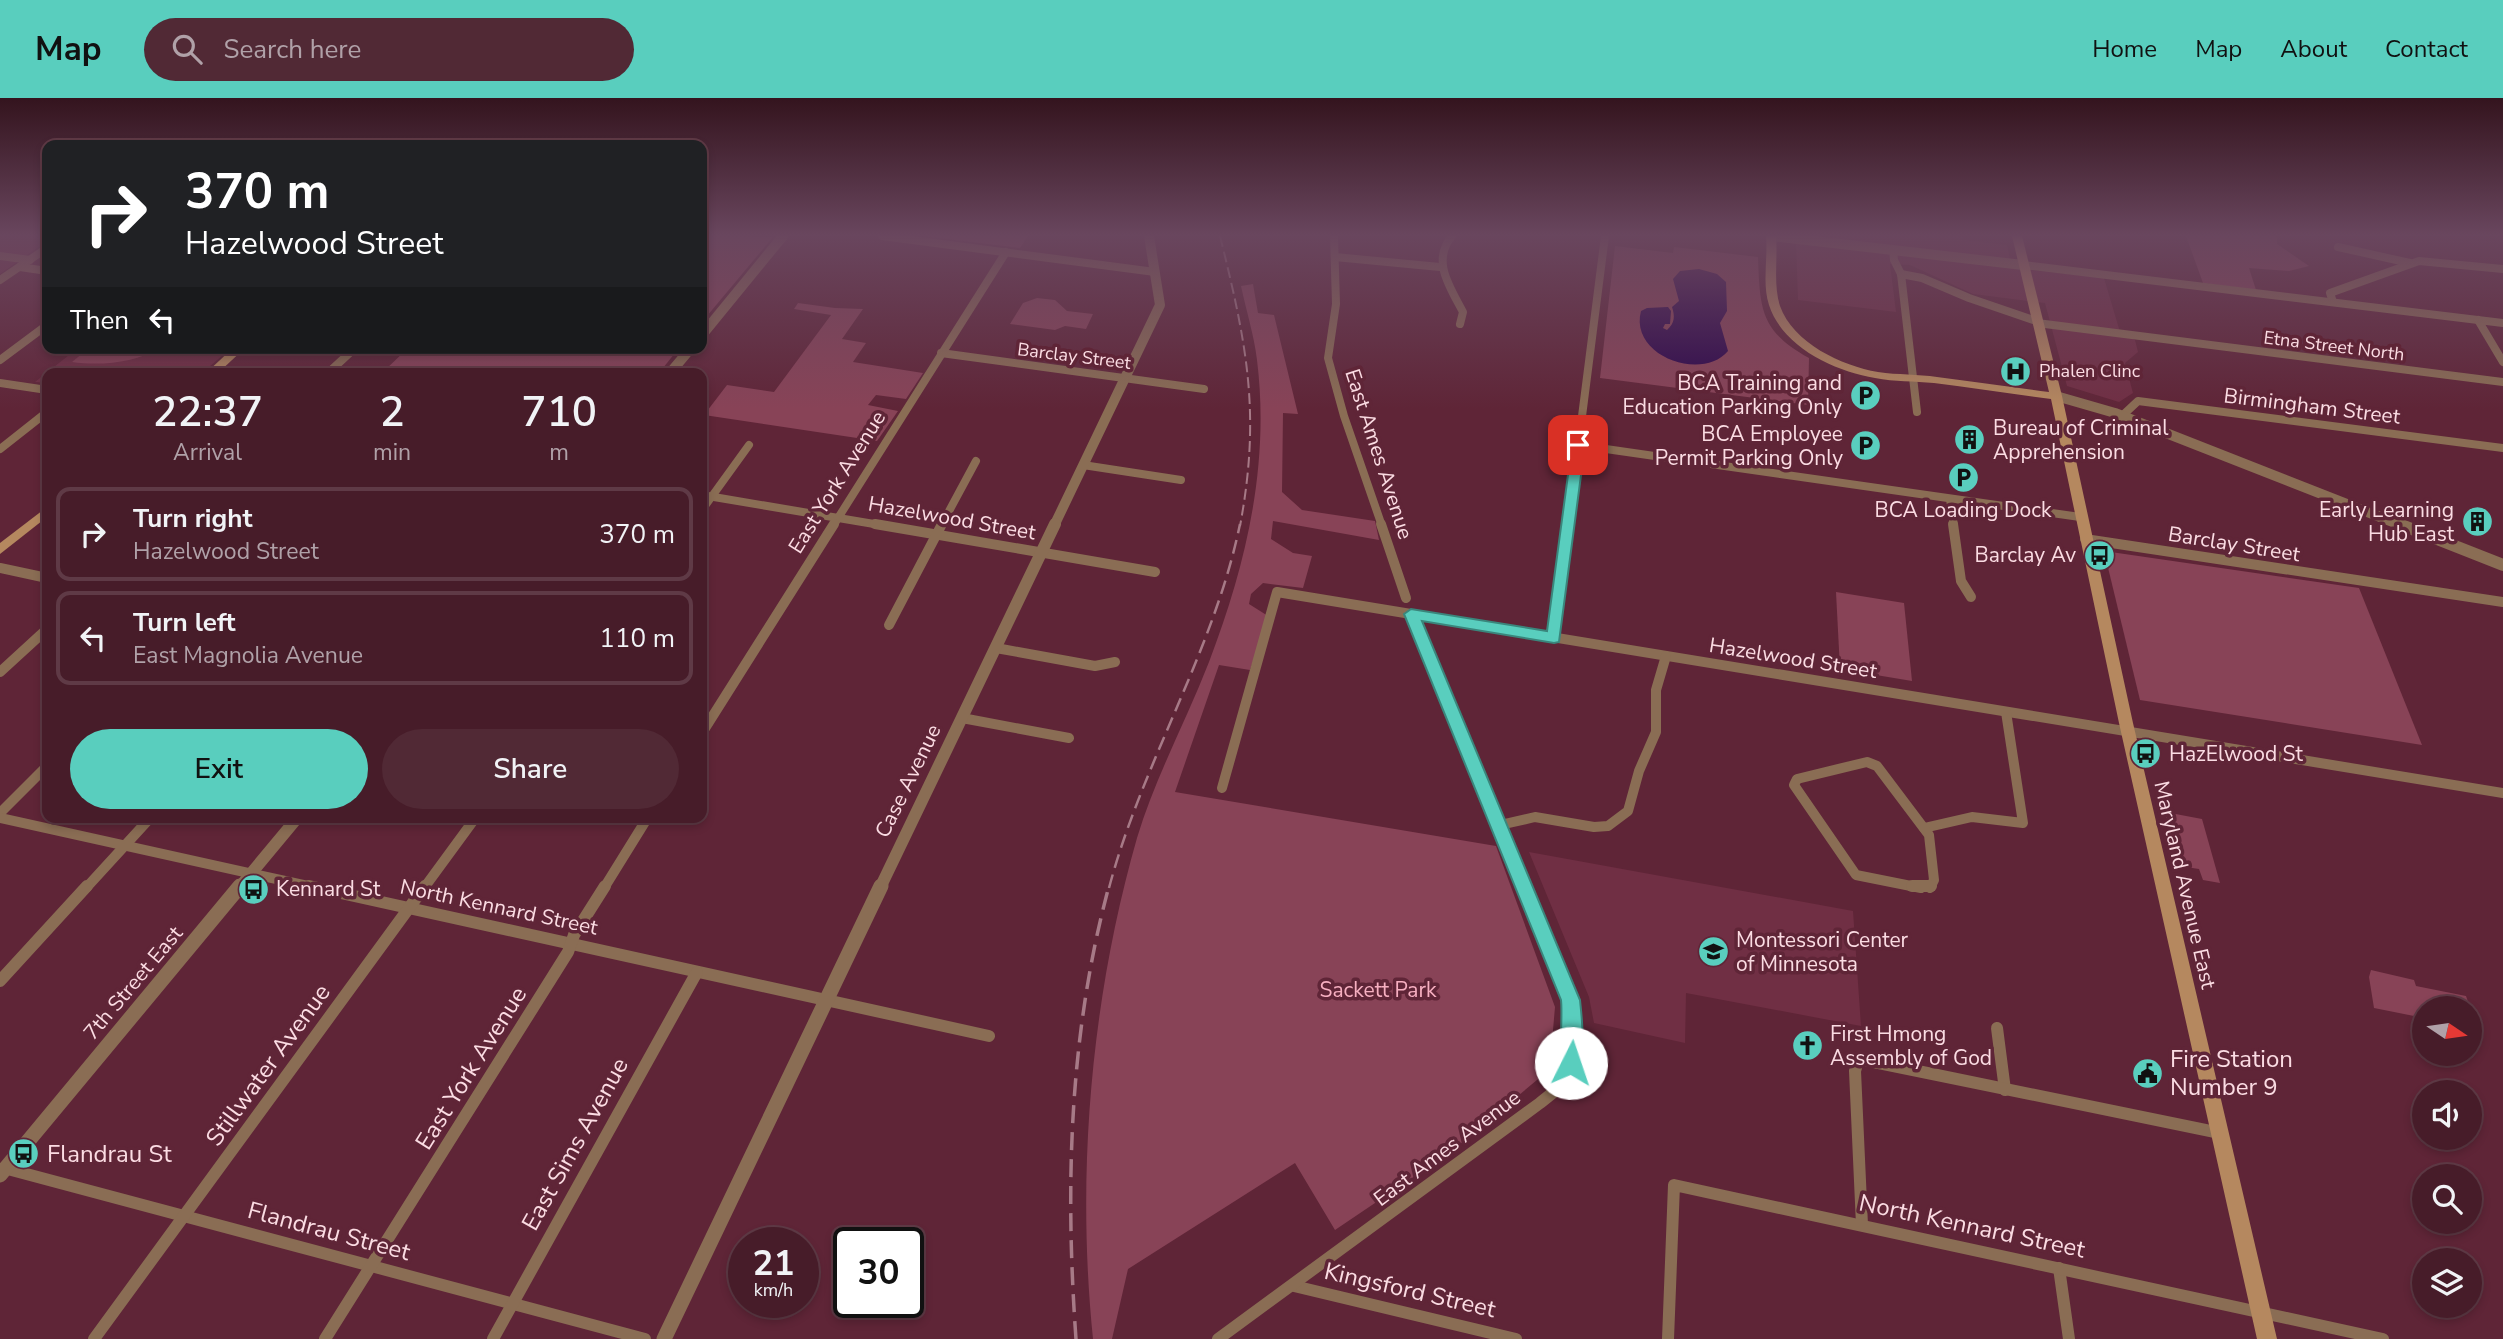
<!DOCTYPE html>
<html lang="en">
<head>
<meta charset="utf-8">
<style>
  body { margin:0; font-family:"Nunito Sans",sans-serif; background:#512935; color:#f1f3f6; height:100vh; display:flex; flex-direction:column; font-size:26px; white-space:nowrap }
  * { box-sizing:border-box; margin:0 }
  p { font-size:23px; color:#b0a1a8 }
  .icon { flex:none; width:38px; height:38px; fill:none; stroke:currentColor; stroke-width:2; stroke-linecap:round; stroke-linejoin:round }
  .map { position:relative; flex:1; overflow:hidden }
  .details { position:absolute; left:42px; top:270px; width:665px; height:455px; display:flex; flex-direction:column; background:#471c29; border-radius:14px; box-shadow:0 4px 10px #0003,0 0 0 2px #5f3a46 }
  .details>* { flex:none }
  .banner { position:absolute; left:42px; top:42px; width:665px; height:214px; border-radius:14px; box-shadow:0 4px 10px #0003,0 0 0 2px #5f3a46; background:#202124; color:#fff; overflow:hidden }
  .needle { width:46px; rotate:103deg }
  .controls { position:absolute; left:2412px; top:898px; display:grid; gap:14px }
  .controls a { display:grid; place-items:center; width:70px; height:70px; border-radius:50%; background:#471c29; box-shadow:0 4px 10px #0003,0 0 0 2px #5f3a46; font-size:35px }
  .speed { position:absolute; left:728px; top:1129px; display:flex; gap:14px; font-size:35px; font-weight:700; text-align:center }
  .speed>* { display:grid; place-content:center; width:91px; height:91px; border-radius:50%; background:#471c29; box-shadow:0 4px 10px #0003,0 0 0 2px #5f3a46; line-height:1 }
  .speed small { font-size:18px; font-weight:400 }
  .speed .limit { border:4px solid #111; border-radius:10px; background:#fff; color:#111 }
  .pin { position:absolute; display:grid; place-items:center; width:60px; height:60px; color:#fff; margin:-30px; border-radius:14px; box-shadow:0 4px 10px #0006 }
  .me { position:absolute; width:77px; margin:-38px; rotate:4deg; stroke-linejoin:round; filter:drop-shadow(0 0 5px #0008) }
  .turn { display:flex; align-items:center; gap:24px; height:147px; padding:0 28px; font-size:32px }
  .turn .icon { width:91px; height:91px; stroke-width:2.5 }
  .turn b { display:block; font-size:49px; line-height:60px }
  .then { display:flex; align-items:center; height:66px; padding:0 28px; background:#0003; gap:14px; font-size:26px }
  .eta { display:flex; justify-content:space-evenly; align-items:center; height:119px; text-align:center }
  .eta b { font-size:42px; font-weight:600; line-height:49px }
  .button { display:flex; gap:14px; margin-top:auto; padding:14px 28px }
  .button a { flex:1; height:80px; border-radius:42px; background:#59cebe; color:#111; font-size:28px; font-weight:600; line-height:80px; text-align:center }
  .button a+a { background:#512935; color:#f1f3f6 }
  ul { padding:0; list-style:none }
  li { display:flex; align-items:center; gap:21px; height:94px; margin:0 14px 10px; padding:0 14px; border:4px solid #5f3a46; border-radius:14px }
  li div { flex:1 }
  li b { display:block; font-size:26px }
  li em { font-style:normal }
  header { display:flex; align-items:center; gap:42px; box-sizing:border-box; height:98px; padding:0 35px; background:#59cebe; color:#111 }
  header strong { font-size:33px }
  nav { display:flex; gap:38px; margin-inline-start:auto; font-size:24px }
  .search { width:490px; height:63px; background:#512935; display:flex; align-items:center; gap:18px; box-sizing:border-box; padding:0 24px; border-radius:38px; color:#b0a1a8; font-size:26px }
  .map>svg:first-child { display:block }
  .built { fill:#702f44 }
  .green { fill:#884357 }
  .water { fill:#2c074c }
  .lines { fill:none; stroke-linecap:round; stroke-linejoin:round }
  .minor-far2 { stroke:#8a6d54; stroke-width:8 }
  .minor-far1 { stroke:#8a6d54; stroke-width:10 }
  .minor { stroke:#8a6d54; stroke-width:12 }
  .tertiary-far2 { stroke:#8a6d54; stroke-width:10 }
  .tertiary-far1 { stroke:#8a6d54; stroke-width:12 }
  .tertiary { stroke:#8a6d54; stroke-width:15 }
  .secondary { fill:#b5885f; fill-rule:evenodd }
  .rail-far2 { stroke:#a77a87; stroke-width:2; stroke-dasharray:11 5; stroke-linecap:butt }
  .rail-far1 { stroke:#a77a87; stroke-width:2.5; stroke-dasharray:14 7; stroke-linecap:butt }
  .rail { stroke:#a77a87; stroke-width:3.5; stroke-dasharray:18 9; stroke-linecap:butt }
  .route { fill:#59cebe; stroke:#3a867c; stroke-width:2 }
  .labels { text-anchor:middle; dominant-baseline:central; stroke-width:7; stroke-linejoin:round; paint-order:stroke }
  .far-street-label { font-size:18px; fill:#fbdce3; stroke:#5f2537 }
  .far-poi-label { font-size:18px; fill:#fbdce3; stroke:#5f2537; text-anchor:start }
  .poi-label { font-size:21px; fill:#fbdce3; stroke:#5f2537; text-anchor:start }
  .street-label { font-size:21px; fill:#fbdce3; stroke:#5f2537 }
  .park-label { font-size:21px; fill:#f7afc1; stroke:#5f2537 }
  .near-poi-label { font-size:24px; fill:#fbdce3; stroke:#5f2537; text-anchor:start }
  .near-street-label { font-size:24px; fill:#fbdce3; stroke:#5f2537 }
</style>
</head>
<body>
<header>
<strong>Map</strong>
<div class="search"><svg class="icon" aria-label="search" viewBox="0 0 24 24"><circle cx="10" cy="10" r="6"/><path d="M15 15l6 6"/></svg>Search here</div>
<nav><a>Home</a><a>Map</a><a>About</a><a>Contact</a></nav>
</header>
<div class="map">
<svg width="2503" height="1241" viewBox="0 0 2503 1241">
  <rect width="100%" height="100%" fill="#5f2537"/>
  <g class="built">
    <path d="M0,138H47V143L0,176Z"/>
    <path d="M1817,138H1962L1963,142L2007,147L2012,170L2104,180L2120,234L2135,242L2138,254L2125,265L2133,295L2119,304L2067,288L2045,205L1973,196L1910,167L1890,166L1896,214L1798,202L1796,145L1818,147Z"/>
    <path d="M78,250H231L202,275H47V285L35,284Z"/>
    <path d="M1529,754L1853,813L1861,928L1686,895L1685,945L1594,925L1589,899Z"/>
  </g>
  <g class="green">
    <path d="M702,138L773,139L702,224Z"/>
    <path d="M923,138H1028L1020,150Z"/>
    <path d="M2186,138H2277V146L2309,168L2289,173L2249,170L2256,192L2203,185Z"/>
    <path d="M1615,148L1673,155L1674,149L1758,159C1760,211 1760,233 1809,260L1808,307L1600,280Z"/>
    <path d="M1253,186L1258,215L1274,217L1298,316L1283,315L1282,394L1302,412L1375,423L1379,442L1273,423L1271,441L1293,455L1312,458L1303,490L1263,485L1251,496L1249,506L1268,518L1250,572L1219,567L1175,694L1496,748L1555,909L1551,955L1543,977L1452,1053L1335,1132L1295,1065L1128,1171L1112,1241H1093C1076,1075 1091,901 1137,740C1155,680 1186,623 1209,564C1246,467 1270,367 1257,262C1254,237 1246,212 1241,188Z"/>
    <path d="M1037,200L1055,202L1067,213L1093,216L1086,231L1065,228L1055,232L1010,226L1023,205Z"/>
    <path d="M798,205L835,210L863,211L842,241L866,245L853,264L923,275L906,301L876,297L868,307L898,313L877,343L704,317L727,287L774,294L831,217L794,211Z"/>
    <path d="M89,250H161C134,265 101,268 72,264Z"/>
    <path d="M408,250H679L659,275H382Z"/>
    <path d="M2104,453L2359,490L2422,647L2140,602Z"/>
    <path d="M1836,494L1904,505L1912,583L1840,571Z"/>
    <path d="M2165,714L2202,721L2220,785L2203,782L2199,771L2179,768Z"/>
    <path d="M2371,872L2414,882L2416,888L2466,898L2477,930L2469,929V910H2424V920L2374,910L2369,879Z"/>
  </g>
  <path class="water" d="M1699,171L1717,176L1726,184L1727,213L1720,225L1728,253C1702,284 1629,258 1641,213L1647,210L1668,209L1671,213L1670,226H1665L1663,230L1667,232C1675,225 1675,218 1672,209L1679,203L1673,181L1680,173Z"/>
  <g class="lines">
    <g class="minor-far2">
      <path d="M882,138L1155,174"/>
      <path d="M1334,138L1336,206L1328,260L1344,318L1382,428"/>
      <path d="M1452,138C1431,163 1450,189 1463,214L1460,226"/>
      <path d="M2338,149L2410,165"/>
      <path d="M1893,151L1894,162L1901,176L1917,314"/>
      <path d="M0,158L30,162"/>
      <path d="M1335,159L1440,169"/>
      <path d="M2023,167L2503,225"/>
      <path d="M20,169L47,173"/>
      <path d="M1901,176L1922,180L1969,200L2036,223"/>
      <path d="M0,182L47,150"/>
      <path d="M2333,204L2330,195L2419,163L2503,171"/>
      <path d="M2478,222L2503,264"/>
      <path d="M2037,225L2503,284"/>
      <path d="M941,255L1204,291"/>
      <path d="M0,262L47,227"/>
      <path d="M328,275L355,250"/>
      <path d="M0,285L47,292"/>
      <path d="M2123,317L2138,303L2503,350"/>
      <path d="M1578,347L2080,419"/>
      <path d="M0,351L47,314"/>
      <path d="M1083,367L1181,382"/>
      <path d="M702,397L886,428"/>
      <path d="M1950,401L1954,428"/>
      <path d="M702,412L749,347"/>
      <path d="M833,428L1006,154"/>
      <path d="M941,428L976,363"/>
      <path d="M1568,428L1605,138"/>
    </g>
    <g class="minor-far1">
      <path d="M875,426L1155,474"/>
      <path d="M1381,426L1406,500"/>
      <path d="M1953,426L1961,483L1971,499"/>
      <path d="M2085,441L2503,504"/>
      <path d="M0,470L47,480"/>
      <path d="M1411,516L1525,790"/>
      <path d="M889,527L942,426"/>
      <path d="M1554,540L1568,426"/>
      <path d="M996,550L1095,568L1115,564"/>
      <path d="M0,574L47,531"/>
      <path d="M962,620L1069,640"/>
      <path d="M702,635L834,426"/>
      <path d="M1222,690L1277,494L2503,695"/>
      <path d="M0,715L47,668"/>
      <path d="M0,720L317,790"/>
      <path d="M1500,727L1535,719L1594,729L1608,728L1628,713L1639,673L1656,634V592L1666,558"/>
      <path d="M1924,730L1972,719L2023,725L2006,614"/>
      <path d="M86,790L151,719"/>
      <path d="M424,790L476,719"/>
      <path d="M604,790L648,719"/>
      <path d="M1921,790L1856,777L1794,687L1797,681L1867,664L1877,668L1929,737L1934,782L1930,790"/>
    </g>
    <g class="minor">
      <path d="M309,788L989,938"/>
      <path d="M1912,788H1931"/>
      <path d="M0,883L87,788"/>
      <path d="M1997,930L2005,992"/>
      <path d="M4,1070L645,1241"/>
      <path d="M1862,1127L1855,973L1858,963L1864,962L2220,1035"/>
      <path d="M2059,1170L2069,1241"/>
      <path d="M1294,1188L1516,1241"/>
      <path d="M94,1241L425,788"/>
      <path d="M325,1241L568,854L574,837L605,788"/>
      <path d="M493,1241L697,874"/>
      <path d="M1218,1241L1540,1005L1560,989L1567,977L1573,945L1572,912L1571,902L1524,788"/>
      <path d="M1668,1241L1674,1087L2383,1241"/>
    </g>
    <g class="tertiary-far2">
      <path d="M1771,138L2023,167"/>
      <path d="M702,237L783,138"/>
      <path d="M670,275L691,250"/>
      <path d="M2056,298L2115,315L2403,428"/>
      <path d="M1054,428L1160,207L1149,138"/>
    </g>
    <g class="tertiary-far1">
      <path d="M2399,426L2503,467"/>
      <path d="M239,790L298,719"/>
      <path d="M880,790L1055,426"/>
    </g>
    <g class="tertiary">
      <path d="M0,1077L240,788"/>
      <path d="M664,1241L881,788"/>
    </g>
    <g class="secondary">
      <path d="M1766,138H1776C1778,161 1773,186 1780,208C1793,245 1842,268 1878,274C1898,277 1918,276 1937,279C1975,284 2012,289 2049,294L2012,138H2022L2062,298L2133,625L2277,1241H2257L2119,625L2051,301C2012,296 1973,290 1934,285C1914,283 1895,284 1875,280C1835,273 1783,250 1769,207C1762,186 1768,161 1766,138Z"/>
      <path d="M233,250H245L218,275H206Z"/>
      <path d="M47,409V419L0,456V445Z"/>
    </g>
    <path class="rail-far2" d="M1220,138C1247,247 1261,316 1240,428"/>
    <path class="rail-far1" d="M1109,790C1142,665 1214,553 1240,426"/>
    <path class="rail" d="M1076,1241C1065,1089 1069,936 1109,788"/>
  </g>
  <linearGradient id="sky" x2="0" y2="1"><stop stop-color="#34141e"/><stop offset="0.44" stop-color="#69465e"/><stop offset="1" stop-color="#69465e" stop-opacity="0"/></linearGradient>
  <rect width="2503" height="311" fill="url(#sky)"/>
  <path class="route" d="M1578,343L1585,347L1559,544L1554,545L1422,523L1580,902C1582,923 1586,951 1577,971L1571,974L1564,971C1558,959 1563,919 1561,902L1404,516L1411,511L1547,533L1572,347Z"/>
  <defs>
    <symbol id="hospital-disc" viewBox="-11 -11 22 22"><circle r="9.5" fill="#59cebe" stroke="#5f2537"/><path d="M-5-5h3v3.5h4V-5h3V5h-3V1.5h-4V5h-3Z" fill="#111"/></symbol>
    <symbol id="parking-disc" viewBox="-11 -11 22 22"><circle r="9.5" fill="#59cebe" stroke="#5f2537"/><path d="M-3.5-5.5H1a3.5 3.5 0 0 1 0 7H-1V5.5H-3.5ZM-1-3.4V-.6H.8a1.4 1.4 0 0 0 0-2.8Z" fill="#111"/></symbol>
    <symbol id="building-disc" viewBox="-11 -11 22 22"><circle r="9.5" fill="#59cebe" stroke="#5f2537"/><path d="M-4-6H4V6H1V3H-1V6H-4ZM-2.5-4.3h1.7v1.8h-1.7ZM.8-4.3h1.7v1.8H.8ZM-2.5-1h1.7V.8h-1.7ZM.8-1h1.7V.8H.8Z" fill="#111"/></symbol>
    <symbol id="bus-disc" viewBox="-11 -11 22 22"><circle r="9.5" fill="#59cebe" stroke="#5f2537"/><path d="M-5-6H5V4H4V6H2V4H-2V6H-4V4H-5ZM-3.5-4V0h7V-4ZM-3.5 1.2v1.5H-2V1.2ZM2 1.2v1.5H3.5V1.2Z" fill="#111"/></symbol>
    <symbol id="school-disc" viewBox="-11 -11 22 22"><circle r="9.5" fill="#59cebe" stroke="#5f2537"/><path d="M0-5L7-2L0 1L-7-2ZM-4 1L0 2.5L4 1V4Q0 6-4 4Z" fill="#111"/></symbol>
    <symbol id="church-disc" viewBox="-11 -11 22 22"><circle r="9.5" fill="#59cebe" stroke="#5f2537"/><path d="M-1.2-6h2.4v3.5h3.3v2.4h-3.3V6h-2.4V-.1h-3.3v-2.4h3.3Z" fill="#111"/></symbol>
    <symbol id="civic-disc" viewBox="-11 -11 22 22"><circle r="9.5" fill="#59cebe" stroke="#5f2537"/><path d="M-.6-6.5H3V-4.5H.6V-3L4-1V1h2V6H-6V1h2V-1L-.6-3ZM-1.2 2.5V6h2.4V2.5Z" fill="#111"/></symbol>
  </defs>
  <g fill-rule="evenodd">
    <use href="#hospital-disc" x="1998" y="256" width="35" height="35"/>
    <use href="#parking-disc" x="1848" y="280" width="35" height="35"/>
    <use href="#building-disc" x="1952" y="324" width="35" height="35"/>
    <use href="#parking-disc" x="1848" y="330" width="35" height="35"/>
    <use href="#parking-disc" x="1946" y="362" width="35" height="35"/>
    <use href="#building-disc" x="2460" y="406" width="35" height="35"/>
    <use href="#bus-disc" x="2082" y="440" width="35" height="35"/>
    <use href="#bus-disc" x="2128" y="638" width="35" height="35"/>
    <use href="#bus-disc" x="236" y="774" width="35" height="35"/>
    <use href="#school-disc" x="1696" y="836" width="35" height="35"/>
    <use href="#church-disc" x="1790" y="930" width="35" height="35"/>
    <use href="#civic-disc" x="2130" y="958" width="35" height="35"/>
    <use href="#bus-disc" x="6" y="1038" width="35" height="35"/>
  </g>
  <g class="labels">
    <g class="far-street-label">
      <text transform="translate(2334 248) rotate(7)">Etna Street North</text>
      <text transform="translate(1074 258) rotate(7)">Barclay Street</text>
    </g>
    <g class="far-poi-label">
      <text x="2039" y="273">Phalen Clinc</text>
    </g>
    <g class="poi-label">
      <text x="1842" y="285" text-anchor="end">BCA Training and<tspan x="1842" dy="24">Education Parking Only</tspan></text>
      <text x="1993" y="330">Bureau of Criminal<tspan x="1993" dy="24">Apprehension</tspan></text>
      <text x="1843" y="336" text-anchor="end">BCA Employee<tspan x="1843" dy="24">Permit Parking Only</tspan></text>
      <text x="1963" y="412" text-anchor="middle">BCA Loading Dock</text>
      <text x="2454" y="412" text-anchor="end">Early Learning<tspan x="2454" dy="24">Hub East</tspan></text>
      <text x="2076" y="457" text-anchor="end">Barclay Av</text>
      <text x="2169" y="656">HazElwood St</text>
      <text x="276" y="791">Kennard St</text>
      <text x="1736" y="842">Montessori Center<tspan x="1736" dy="24">of Minnesota</tspan></text>
      <text x="1830" y="936">First Hmong<tspan x="1830" dy="24">Assembly of God</tspan></text>
    </g>
    <g class="street-label">
      <text transform="translate(2312 308) rotate(7)">Birmingham Street</text>
      <text transform="translate(1379 356) rotate(72)">East Ames Avenue</text>
      <text transform="translate(837 384) rotate(-58)">East York Avenue</text>
      <text transform="translate(952 420) rotate(10)">Hazelwood Street</text>
      <text transform="translate(2234 446) rotate(9)">Barclay Street</text>
      <text transform="translate(1793 560) rotate(9)">Hazelwood Street</text>
      <text transform="translate(908 683) rotate(-64)">Case Avenue</text>
      <text transform="translate(2185 787) rotate(77)">Maryland Avenue East</text>
      <text transform="translate(499 809) rotate(12)">North Kennard Street</text>
      <text transform="translate(133 885) rotate(-50)">7th Street East</text>
      <text transform="translate(1447 1050) rotate(-37)">East Ames Avenue</text>
    </g>
    <g class="park-label">
      <text x="1378" y="892">Sackett Park</text>
    </g>
    <g class="near-poi-label">
      <text x="2170" y="961">Fire Station<tspan x="2170" dy="28">Number 9</tspan></text>
      <text x="47" y="1056">Flandrau St</text>
    </g>
    <g class="near-street-label">
      <text transform="translate(268 967) rotate(-54)">Stillwater Avenue</text>
      <text transform="translate(471 970) rotate(-58)">East York Avenue</text>
      <text transform="translate(575 1046) rotate(-61)">East Sims Avenue</text>
      <text transform="translate(1972 1128) rotate(12)">North Kennard Street</text>
      <text transform="translate(329 1133) rotate(15)">Flandrau Street</text>
      <text transform="translate(1410 1192) rotate(13)">Kingsford Street</text>
    </g>
  </g>
</svg>
<div class="controls">
<a><svg class="needle" viewBox="-14 -14 28 28"><path d="M0-13l5 13h-10z" fill="#e53935"/><path d="M0 13l5-13h-10z" fill="#b0a1a8"/></svg></a>
<a><svg class="icon" aria-label="sound" viewBox="0 0 24 24"><path d="M4 9h4l5-4v14l-5-4H4zM17 9q2 3 0 6"/></svg></a>
<a><svg class="icon" aria-label="search" viewBox="0 0 24 24"><circle cx="10" cy="10" r="6"/><path d="M15 15l6 6"/></svg></a>
<a><svg class="icon" aria-label="layers" viewBox="0 0 24 24"><path d="M12 4l9 5-9 5-9-5zM3 14l9 5 9-5"/></svg></a>
</div>
<div class="speed"><div>21<small>km/h</small></div><div class="limit">30</div></div>
<div class="pin" style="left:1578px;top:347px;background:#d93025"><svg class="icon" aria-label="arrive" viewBox="0 0 24 24"><path d="M6 21V4h12l-3 4 3 4H6"/></svg></div>
<svg class="me" style="left:1571px;top:965px" viewBox="-20 -20 40 40"><circle r="19" fill="#fff"/><path d="M0-13L10 11 0 6-10 11z" fill="#59cebe"/></svg>
<div class="banner">
<div class="turn"><svg class="icon" aria-label="right" viewBox="0 0 24 24"><path d="M7 20v-9h11M14 6l5 5-5 5"/></svg><div><b>370 m</b>Hazelwood Street</div></div>
<div class="then">Then<svg class="icon" aria-label="left" viewBox="0 0 24 24"><path d="M17 20v-9H6M10 6l-5 5 5 5"/></svg></div>
</div>
<section class="details">
<div class="eta">
<div><b>22:37</b><p>Arrival</p></div>
<div><b>2</b><p>min</p></div>
<div><b>710</b><p>m</p></div>
</div>
<ul>
<li><svg class="icon" aria-label="right" viewBox="0 0 24 24"><path d="M7 20v-9h11M14 6l5 5-5 5"/></svg><div><b>Turn right</b><p>Hazelwood Street</p></div><em>370 m</em></li>
<li><svg class="icon" aria-label="left" viewBox="0 0 24 24"><path d="M17 20v-9H6M10 6l-5 5 5 5"/></svg><div><b>Turn left</b><p>East Magnolia Avenue</p></div><em>110 m</em></li>
</ul>
<div class="button"><a>Exit</a><a>Share</a></div>
</section>
</div>
</body>
</html>
